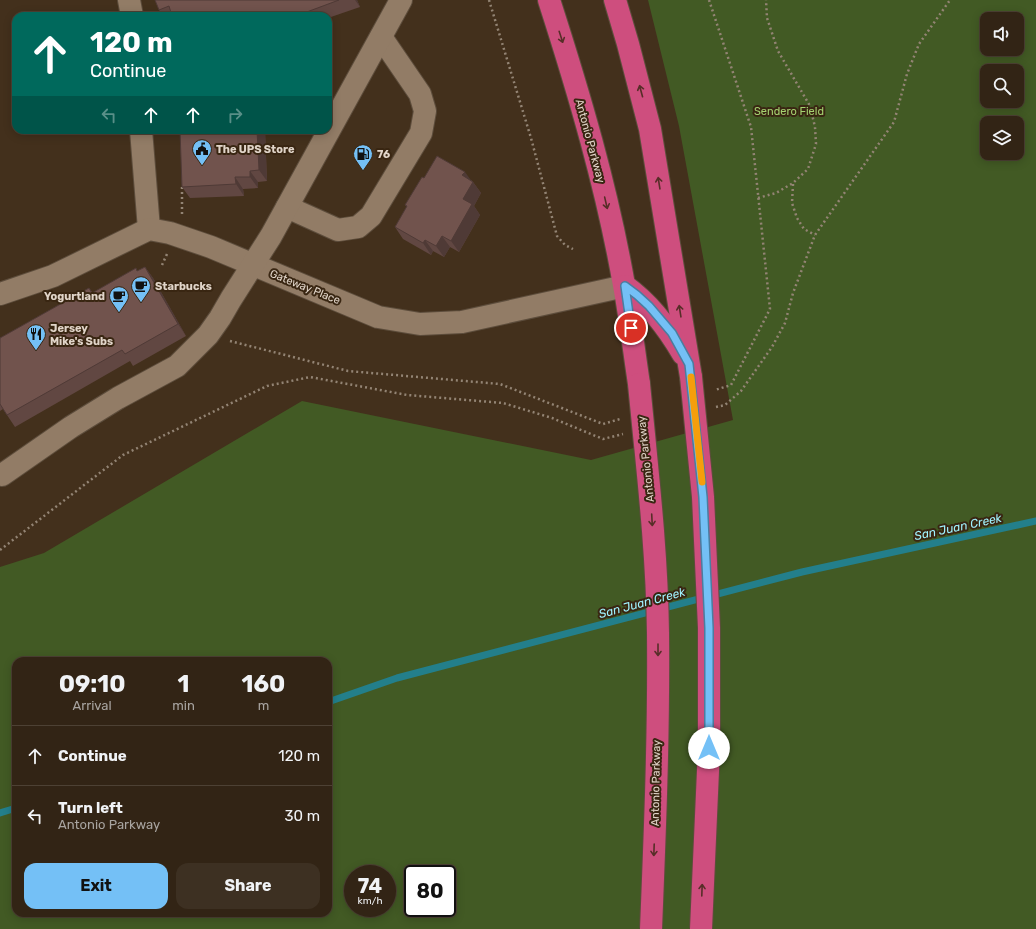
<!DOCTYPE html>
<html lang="en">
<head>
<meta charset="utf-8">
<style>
  body { margin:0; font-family:Rubik,sans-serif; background:#3d3022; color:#f1f3f6; height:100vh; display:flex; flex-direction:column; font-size:15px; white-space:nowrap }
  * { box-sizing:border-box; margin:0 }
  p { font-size:13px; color:#a8a4a0 }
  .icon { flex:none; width:22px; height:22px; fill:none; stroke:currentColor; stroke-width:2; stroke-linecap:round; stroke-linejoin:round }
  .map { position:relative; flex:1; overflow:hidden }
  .sheet { position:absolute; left:12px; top:657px; width:320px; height:260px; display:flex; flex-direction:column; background:#322415; border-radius:12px; box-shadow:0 2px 10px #0003,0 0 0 1px #4d4134 }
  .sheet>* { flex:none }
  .banner { position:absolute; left:12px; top:12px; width:320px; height:122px; border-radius:12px; box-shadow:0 2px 10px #0003,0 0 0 1px #4d4134; background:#00695c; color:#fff; overflow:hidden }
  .controls { position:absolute; left:980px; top:12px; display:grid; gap:8px }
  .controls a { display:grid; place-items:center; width:44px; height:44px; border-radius:8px; background:#322415; box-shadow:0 2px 10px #0003,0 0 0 1px #4d4134; font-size:20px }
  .speed { position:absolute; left:344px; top:865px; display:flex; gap:8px; font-size:20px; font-weight:700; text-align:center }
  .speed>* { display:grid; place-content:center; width:52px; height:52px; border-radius:50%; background:#322415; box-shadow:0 2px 10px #0003,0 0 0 1px #4d4134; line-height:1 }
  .speed small { font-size:10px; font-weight:400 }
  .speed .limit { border:2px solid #111; border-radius:6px; background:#fff; color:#111 }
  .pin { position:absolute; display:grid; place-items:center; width:34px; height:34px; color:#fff; margin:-17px; border:2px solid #fff; border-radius:50%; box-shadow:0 1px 4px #0007 }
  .me { position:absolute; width:44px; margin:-22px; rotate:0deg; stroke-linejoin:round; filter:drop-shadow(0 0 3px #0008) }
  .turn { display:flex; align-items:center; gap:14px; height:84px; padding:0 12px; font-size:18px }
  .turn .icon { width:52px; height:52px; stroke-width:2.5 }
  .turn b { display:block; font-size:28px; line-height:34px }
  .lanes { display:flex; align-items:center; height:38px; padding:0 12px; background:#0003; justify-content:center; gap:20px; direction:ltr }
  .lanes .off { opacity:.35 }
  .eta { display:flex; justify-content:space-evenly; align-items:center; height:68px; text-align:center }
  .eta b { font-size:24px; font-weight:700; line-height:28px }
  .cta { display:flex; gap:8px; margin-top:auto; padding:8px 12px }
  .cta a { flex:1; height:46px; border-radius:12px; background:#74c0f6; color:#111; font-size:16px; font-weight:700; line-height:46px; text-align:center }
  .cta a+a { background:#3d3022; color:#f1f3f6 }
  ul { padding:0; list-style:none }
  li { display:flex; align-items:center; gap:12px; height:60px; padding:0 12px; border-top:1px solid #4d4134 }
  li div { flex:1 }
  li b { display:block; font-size:15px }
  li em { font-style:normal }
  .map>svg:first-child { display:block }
  .green { fill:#425a24; fill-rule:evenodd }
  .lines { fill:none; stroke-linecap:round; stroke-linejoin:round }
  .stream { stroke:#237f8b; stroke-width:7 }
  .minor-casing { stroke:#5d4d3c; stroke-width:24 }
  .highway-casing { stroke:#5d4d3c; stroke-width:24 }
  .path { stroke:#938474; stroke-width:2.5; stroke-dasharray:2 3; stroke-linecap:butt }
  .minor { stroke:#927c66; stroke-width:22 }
  .highway { stroke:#ce4e7e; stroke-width:22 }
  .highway-bridge-casing { stroke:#5d4d3c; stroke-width:24; stroke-linecap:butt }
  .highway-bridge { stroke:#ce4e7e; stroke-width:22 }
  .wall { fill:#614742 }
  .shaded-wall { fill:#4f3a36 }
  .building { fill:#71534d; stroke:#4f3a36 }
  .oneway { stroke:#572e28 }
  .route-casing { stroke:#4b7da0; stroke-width:10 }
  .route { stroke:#74c0f6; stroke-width:7 }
  .slow { stroke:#f59e0b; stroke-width:7 }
  .labels { text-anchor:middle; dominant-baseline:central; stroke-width:4; stroke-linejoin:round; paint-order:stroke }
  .park-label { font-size:11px; fill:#a5d270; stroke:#392612 }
  .street-label { font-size:11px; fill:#e1d5c9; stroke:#392612 }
  .poi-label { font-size:11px; font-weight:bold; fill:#e1d5c9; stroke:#392612; text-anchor:start }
  .water-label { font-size:12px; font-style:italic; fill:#a0f2fe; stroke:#392612 }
</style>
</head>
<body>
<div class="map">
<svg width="1036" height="929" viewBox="0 0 1036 929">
  <rect width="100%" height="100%" fill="#43301c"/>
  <path class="green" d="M648,0H1036V929H0V567L44,553L302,401L591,460L733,420L679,126ZM987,19H1017V49H987ZM987,71H1017V101H987ZM987,123H1017V153H987ZM16,661H328V913H16ZM353,874H387V908H353ZM413,874H447V908H413Z"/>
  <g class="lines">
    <g class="stream">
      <path d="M328,702L397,678L802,572L1036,521"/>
      <path d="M0,813L16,808"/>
    </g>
    <defs>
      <g id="minor">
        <path d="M129,0L132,16"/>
        <path d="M141,130L149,229"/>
        <path d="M287,207L338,230L358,227L371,216L421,133L425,111L420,94L381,37"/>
        <path d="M0,294L53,276L149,229L170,233L211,247L378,317L420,324L462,322L625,286"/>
        <path d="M2,475L71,427L118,398L177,366L208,335L220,318L231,299L271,236L401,0"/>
      </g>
      <g id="highway">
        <path d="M549,0C579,93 607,188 624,285C630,317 634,351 639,384"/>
        <path d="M615,0L628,44L650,129L691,377"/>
        <path d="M625,286C650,304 668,328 683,354"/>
      </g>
    </defs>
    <use href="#minor" class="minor-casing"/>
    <use href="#highway" class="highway-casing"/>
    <g class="path">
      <path d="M489,0L531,138L557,236L565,245L573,249"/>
      <path d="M709,0L751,127L770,309L731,385L715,390"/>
      <path d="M793,184L792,203L797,218L804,229L815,235"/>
      <path d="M758,198L776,193L793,183L808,169L816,144L815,127L810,106L778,51L767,18L766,0"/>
      <path d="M182,214V185"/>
      <path d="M162,265L167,254"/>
      <path d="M230,341L348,371L500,384L603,424L620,419"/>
      <path d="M716,407L725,405L741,391L772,347L785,323L793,293L815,235L894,122L907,74L919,44L950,0"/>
      <path d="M0,550L123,455L267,386L310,377L407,395L503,403L552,418L603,439L623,434"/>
    </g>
    <use href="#minor" class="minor"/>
    <use href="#highway" class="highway"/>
    <defs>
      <g id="highway-bridge">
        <path d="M691,377L703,497L709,628V748L701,929"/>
        <path d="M639,384C647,467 657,550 658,633C659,732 655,831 651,929"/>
      </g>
    </defs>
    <use href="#highway-bridge" class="highway-bridge-casing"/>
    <use href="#highway-bridge" class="highway-bridge"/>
  </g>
  <g class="wall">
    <path d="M155,0H357L360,7L328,18V16H163L159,10Z"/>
    <path d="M180,130H265L267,181L258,182V188L243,189L244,196L190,198L182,187Z"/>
    <path d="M424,178L471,180L473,182L481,193L474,206L480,215L459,252L450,247L444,257L433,251L431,255L403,239L395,227L407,207L405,205Z"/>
    <path d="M145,267L153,278L186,336L133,366L130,361L15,427L3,409L0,411V338L89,288L93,293Z"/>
  </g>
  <g class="shaded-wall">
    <path d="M355,0H357L360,7Z"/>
    <path d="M257,130H265L267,181L259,170Z"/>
    <path d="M250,171L258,182V188L250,177Z"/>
    <path d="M465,172L473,183V182L481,193L474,206L480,215L459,252L451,241L462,175Z"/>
    <path d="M235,177L243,189L244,196L236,184Z"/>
    <path d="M442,236L450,247L444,257L436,246Z"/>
    <path d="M425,240L433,251L431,255L423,243Z"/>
    <path d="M145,267L153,278L186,336L178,324Z"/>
  </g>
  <g class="building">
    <path d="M155,0H339L296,16H172L169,6L159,10Z"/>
    <path d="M180,130H257L259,170L250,171V177H235L236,184L182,187Z"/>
    <path d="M437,156L465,172L462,175L473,182L463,199L472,204L451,241L442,236L436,246L425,240L423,243L395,227L407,206L405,205L422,177L424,178Z"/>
    <path d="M145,267L178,324L125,354L122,350L7,415L0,404V338L89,288L92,293L136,268L137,271Z"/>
  </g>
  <defs><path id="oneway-shaft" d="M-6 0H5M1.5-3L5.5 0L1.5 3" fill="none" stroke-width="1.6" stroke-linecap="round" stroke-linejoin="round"/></defs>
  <g class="oneway">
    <use href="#oneway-shaft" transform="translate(561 37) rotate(72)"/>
    <use href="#oneway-shaft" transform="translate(641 91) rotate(-105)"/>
    <use href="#oneway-shaft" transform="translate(659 183) rotate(-99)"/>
    <use href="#oneway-shaft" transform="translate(606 203) rotate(77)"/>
    <use href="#oneway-shaft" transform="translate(680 311) rotate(-99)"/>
    <use href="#oneway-shaft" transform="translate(652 520) rotate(87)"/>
    <use href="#oneway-shaft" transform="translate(658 650) rotate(90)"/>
    <use href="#oneway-shaft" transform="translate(654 850) rotate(92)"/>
    <use href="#oneway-shaft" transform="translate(702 890) rotate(-88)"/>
  </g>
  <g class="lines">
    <defs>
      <path id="route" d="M631,328L625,286L637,295L649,306L672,333L689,364L703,497L709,628V748"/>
    </defs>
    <use href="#route" class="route-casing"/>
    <use href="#route" class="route"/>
    <path class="slow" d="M691,377L702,482"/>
  </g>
  <defs>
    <symbol id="civic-pin" viewBox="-11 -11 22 30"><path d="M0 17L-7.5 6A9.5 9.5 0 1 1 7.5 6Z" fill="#74c0f6" stroke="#392612"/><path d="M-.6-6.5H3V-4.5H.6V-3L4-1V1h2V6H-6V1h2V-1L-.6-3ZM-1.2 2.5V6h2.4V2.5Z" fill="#111"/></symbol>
    <symbol id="fuel-pin" viewBox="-11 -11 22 30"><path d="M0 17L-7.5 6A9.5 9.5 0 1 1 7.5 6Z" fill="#74c0f6" stroke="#392612"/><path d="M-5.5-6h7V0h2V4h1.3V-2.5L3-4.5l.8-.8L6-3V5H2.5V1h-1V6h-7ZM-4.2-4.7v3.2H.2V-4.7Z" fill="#111"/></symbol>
    <symbol id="cafe-pin" viewBox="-11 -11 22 30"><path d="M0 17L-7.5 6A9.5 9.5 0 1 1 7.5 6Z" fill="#74c0f6" stroke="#392612"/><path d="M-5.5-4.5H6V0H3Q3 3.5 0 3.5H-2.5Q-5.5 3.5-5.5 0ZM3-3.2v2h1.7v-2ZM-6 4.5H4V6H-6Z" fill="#111"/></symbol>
    <symbol id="restaurant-pin" viewBox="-11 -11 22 30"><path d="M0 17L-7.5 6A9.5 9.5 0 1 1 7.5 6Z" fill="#74c0f6" stroke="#392612"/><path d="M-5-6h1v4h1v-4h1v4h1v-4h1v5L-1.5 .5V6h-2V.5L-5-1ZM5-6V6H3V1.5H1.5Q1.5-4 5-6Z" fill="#111"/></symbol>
  </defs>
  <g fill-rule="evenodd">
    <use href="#civic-pin" x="191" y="138" width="22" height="30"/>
    <use href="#fuel-pin" x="352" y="143" width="22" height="30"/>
    <use href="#cafe-pin" x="130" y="275" width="22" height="30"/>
    <use href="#cafe-pin" x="108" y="285" width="22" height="30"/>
    <use href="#restaurant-pin" x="25" y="323" width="22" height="30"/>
  </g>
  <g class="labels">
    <g class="park-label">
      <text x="789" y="111">Sendero Field</text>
    </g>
    <g class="street-label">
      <text transform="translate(590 141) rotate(75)">Antonio Parkway</text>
      <text transform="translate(305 287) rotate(22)">Gateway Place</text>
      <text transform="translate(646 459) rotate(-96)">Antonio Parkway</text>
      <text transform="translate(656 783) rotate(-89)">Antonio Parkway</text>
    </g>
    <g class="poi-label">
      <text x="216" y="149">The UPS Store</text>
      <text x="377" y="154">76</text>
      <text x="155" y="286">Starbucks</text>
      <text x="105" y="296" text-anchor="end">Yogurtland</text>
      <text x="50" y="328">Jersey<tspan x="50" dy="13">Mike's Subs</tspan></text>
    </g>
    <g class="water-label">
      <text transform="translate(958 527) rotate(-12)">San Juan Creek</text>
      <text transform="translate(642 603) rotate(-15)">San Juan Creek</text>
    </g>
  </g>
</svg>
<div class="controls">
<a><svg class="icon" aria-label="sound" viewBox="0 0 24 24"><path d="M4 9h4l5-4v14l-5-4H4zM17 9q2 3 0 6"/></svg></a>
<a><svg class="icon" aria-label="search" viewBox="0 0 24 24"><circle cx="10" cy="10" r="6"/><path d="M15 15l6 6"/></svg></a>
<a><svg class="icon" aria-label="layers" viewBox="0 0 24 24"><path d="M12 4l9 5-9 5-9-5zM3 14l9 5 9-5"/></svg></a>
</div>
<div class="speed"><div>74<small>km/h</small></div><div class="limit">80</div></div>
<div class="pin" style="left:631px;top:328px;background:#d93025"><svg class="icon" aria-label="arrive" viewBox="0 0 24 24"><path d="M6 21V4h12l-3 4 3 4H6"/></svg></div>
<svg class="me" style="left:709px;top:748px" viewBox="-20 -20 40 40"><circle r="19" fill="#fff"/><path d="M0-13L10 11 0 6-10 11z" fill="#74c0f6"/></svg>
<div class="banner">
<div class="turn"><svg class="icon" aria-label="ahead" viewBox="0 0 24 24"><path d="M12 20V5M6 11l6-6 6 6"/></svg><div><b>120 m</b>Continue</div></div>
<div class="lanes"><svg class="icon off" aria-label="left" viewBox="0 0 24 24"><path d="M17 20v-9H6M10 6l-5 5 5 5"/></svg><svg class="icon" aria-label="ahead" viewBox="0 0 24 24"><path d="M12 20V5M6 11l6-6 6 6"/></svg><svg class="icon" aria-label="ahead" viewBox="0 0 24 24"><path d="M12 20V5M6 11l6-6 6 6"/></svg><svg class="icon off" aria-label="right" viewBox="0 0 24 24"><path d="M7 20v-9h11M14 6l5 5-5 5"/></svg></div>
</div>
<section class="sheet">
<div class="eta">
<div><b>09:10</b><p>Arrival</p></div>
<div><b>1</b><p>min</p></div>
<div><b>160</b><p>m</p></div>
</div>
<ul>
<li><svg class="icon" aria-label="ahead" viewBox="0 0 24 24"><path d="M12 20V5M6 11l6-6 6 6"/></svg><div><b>Continue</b></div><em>120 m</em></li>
<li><svg class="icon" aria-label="left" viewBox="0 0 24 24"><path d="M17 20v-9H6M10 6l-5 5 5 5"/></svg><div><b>Turn left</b><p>Antonio Parkway</p></div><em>30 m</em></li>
</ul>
<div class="cta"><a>Exit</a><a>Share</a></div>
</section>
</div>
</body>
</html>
